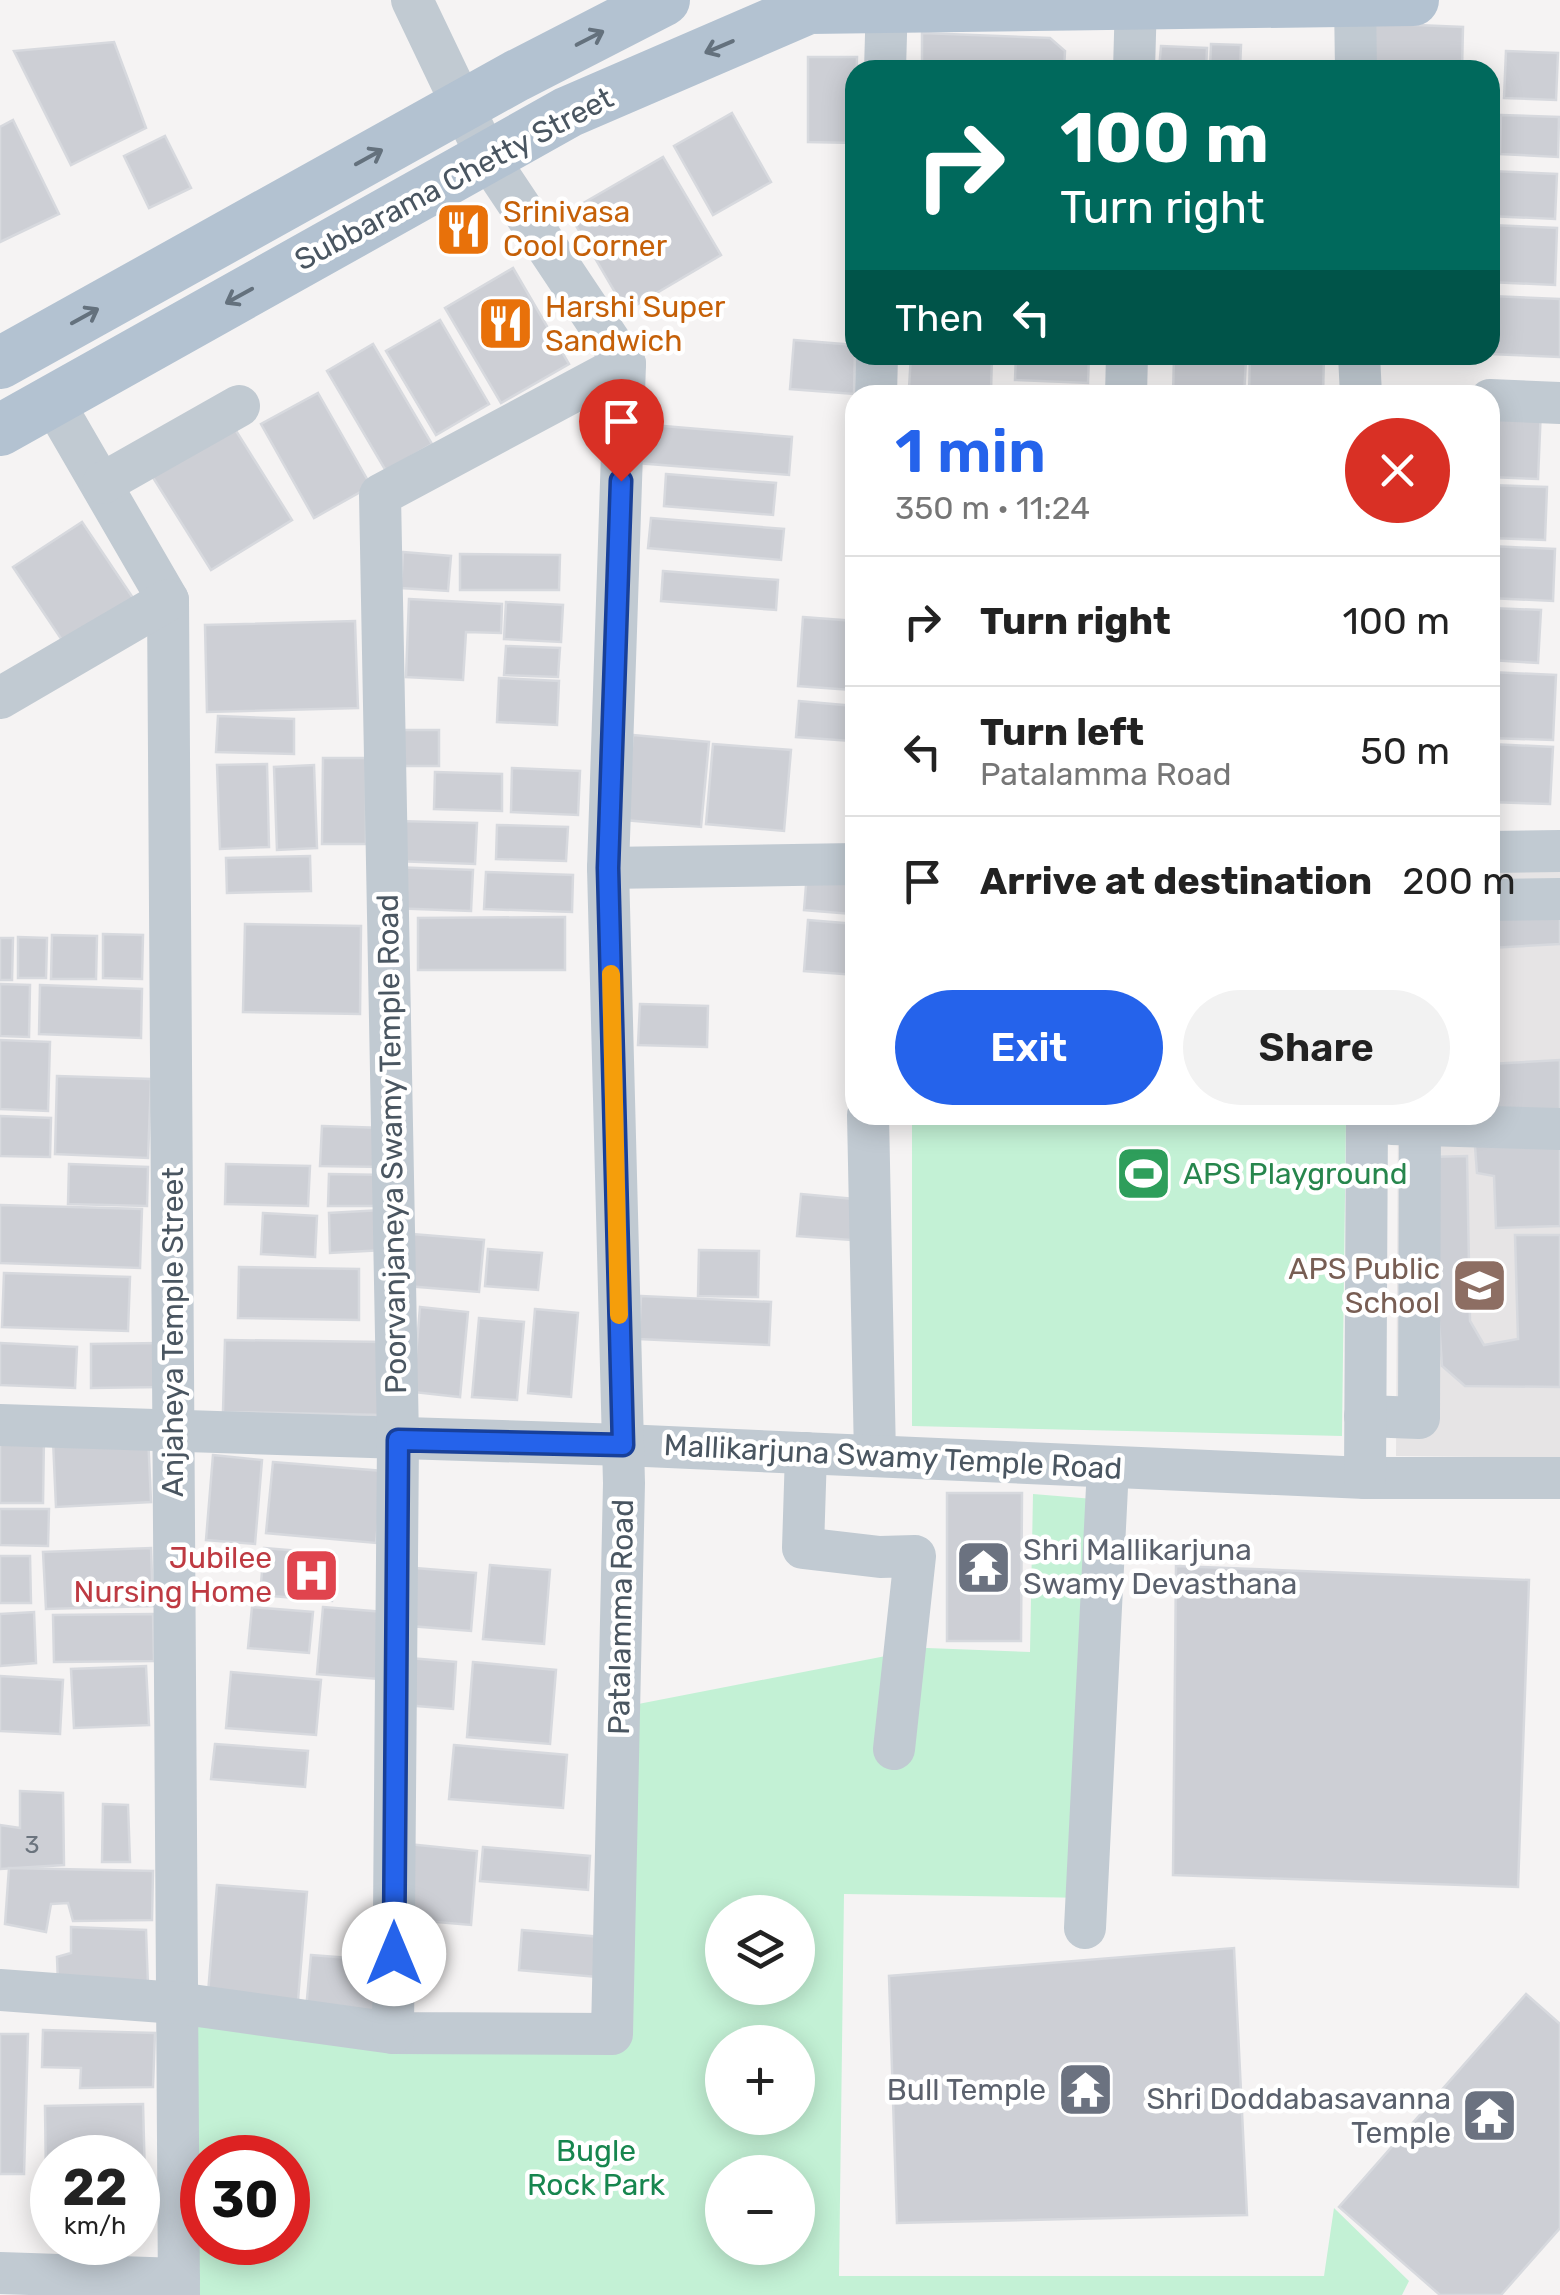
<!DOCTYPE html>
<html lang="en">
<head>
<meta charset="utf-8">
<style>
  body { margin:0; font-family:Rubik,sans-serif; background:#f2f2f2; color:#222; height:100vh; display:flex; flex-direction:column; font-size:38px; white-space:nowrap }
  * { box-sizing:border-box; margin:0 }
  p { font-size:32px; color:#767676 }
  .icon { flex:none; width:55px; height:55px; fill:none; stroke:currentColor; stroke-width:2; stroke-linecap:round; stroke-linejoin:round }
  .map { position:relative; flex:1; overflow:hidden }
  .panel { position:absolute; left:845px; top:385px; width:655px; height:740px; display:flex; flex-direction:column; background:#fff; border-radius:30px; box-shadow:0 5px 25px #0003 }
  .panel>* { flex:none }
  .top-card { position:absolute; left:845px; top:60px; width:655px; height:305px; border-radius:30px; box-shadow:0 5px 25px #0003; background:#00695c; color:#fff; overflow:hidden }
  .tools { position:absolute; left:705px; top:1895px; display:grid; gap:20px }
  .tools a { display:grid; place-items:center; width:110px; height:110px; border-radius:50%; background:#fff; box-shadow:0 5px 25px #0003; font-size:50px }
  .speed { position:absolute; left:30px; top:2135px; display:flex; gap:20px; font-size:50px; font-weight:700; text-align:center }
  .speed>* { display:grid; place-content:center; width:130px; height:130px; border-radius:50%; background:#fff; box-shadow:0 5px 25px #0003; line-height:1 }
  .speed small { font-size:25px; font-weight:400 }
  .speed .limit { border:15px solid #d22; background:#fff; color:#111 }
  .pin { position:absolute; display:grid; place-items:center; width:85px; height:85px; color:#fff; margin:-102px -42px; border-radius:50% 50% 50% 0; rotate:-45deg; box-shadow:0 0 10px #0007 }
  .pin .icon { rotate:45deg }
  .me { position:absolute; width:110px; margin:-55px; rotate:0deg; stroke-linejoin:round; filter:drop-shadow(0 0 8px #0008) }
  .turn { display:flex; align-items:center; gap:35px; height:210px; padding:0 50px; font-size:45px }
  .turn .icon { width:130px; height:130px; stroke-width:2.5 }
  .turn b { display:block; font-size:70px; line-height:85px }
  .then { display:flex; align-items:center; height:95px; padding:0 50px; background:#0003; gap:20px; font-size:38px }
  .round { display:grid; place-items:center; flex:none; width:105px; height:105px; border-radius:52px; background:#f2f2f2 }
  .head { display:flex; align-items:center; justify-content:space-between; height:170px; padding:0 50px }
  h1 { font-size:60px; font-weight:600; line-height:75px; color:#2563eb }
  .action { display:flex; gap:20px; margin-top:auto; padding:20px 50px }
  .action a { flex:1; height:115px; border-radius:60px; background:#2563eb; color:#fff; font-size:40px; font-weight:600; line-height:115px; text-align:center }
  .action a+a { background:#f2f2f2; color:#222 }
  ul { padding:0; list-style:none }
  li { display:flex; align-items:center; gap:30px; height:130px; padding:0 50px; border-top:2px solid #e0e0e0 }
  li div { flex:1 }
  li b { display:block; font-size:38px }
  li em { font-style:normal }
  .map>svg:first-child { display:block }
  .education { fill:#e6e4e5 }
  .green { fill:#c3f1d5; fill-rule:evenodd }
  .building { fill:#cdcfd5; stroke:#d7d9de; stroke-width:2.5 }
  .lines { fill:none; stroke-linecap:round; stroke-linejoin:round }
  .minor { stroke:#c1cad2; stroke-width:42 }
  .major { stroke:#b3c2d1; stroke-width:52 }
  .oneway { stroke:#64717d }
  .route-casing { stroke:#184099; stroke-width:25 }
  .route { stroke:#2563eb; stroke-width:18 }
  .slow { stroke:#f59e0b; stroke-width:18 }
  .labels { text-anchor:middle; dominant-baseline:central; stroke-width:9; stroke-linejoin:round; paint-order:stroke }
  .number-label { font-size:25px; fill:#6b747e }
  .street-label { font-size:30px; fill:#4a5661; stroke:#fff }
  .food-label { font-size:30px; fill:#c56008; stroke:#fff; text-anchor:start }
  .leisure-label { font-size:30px; fill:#27864d; stroke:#fff; text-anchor:start }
  .education-label { font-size:30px; fill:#785e54; stroke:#fff; text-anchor:end }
  .worship-label { font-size:30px; fill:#5b616d; stroke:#fff; text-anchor:end }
  .health-label { font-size:30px; fill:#be3a42; stroke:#fff; text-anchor:end }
  .park-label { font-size:30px; fill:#17864f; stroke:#fff }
</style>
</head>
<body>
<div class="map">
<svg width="1560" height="2295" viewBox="0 0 1560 2295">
  <rect width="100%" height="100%" fill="#f5f3f3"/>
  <path class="education" d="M1490,867H1560V1458L1396,1456L1398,1115H1490Z"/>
  <g class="green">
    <path d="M912,1115H1346L1342,1436L912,1426Z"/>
    <path d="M1033,1494L1106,1500L1090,1898L844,1894L839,2276H1324L1334,2208L1409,2281L1402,2295H199L197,2016L623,2041L628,1706L927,1648L1030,1652ZM722,1912H798V1988H722ZM722,2042H798V2118H722ZM202,2158H288V2242H202ZM722,2172H798V2248H722Z"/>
  </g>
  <g class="building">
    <path d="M1369,23L1463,27L1462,70H1367Z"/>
    <path d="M922,33L1050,38L1065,51L1064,70H922Z"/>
    <path d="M114,42L146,128L71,165L14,51Z"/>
    <path d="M1211,44L1241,45L1240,70H1210Z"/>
    <path d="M1161,46L1207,48L1206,70H1159Z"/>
    <path d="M1506,51L1558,53L1556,100L1504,98Z"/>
    <path d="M808,57H857L855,143L808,142Z"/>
    <path d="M732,113L771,182L713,215L674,146Z"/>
    <path d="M1501,115L1559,117L1558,157L1500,154Z"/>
    <path d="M13,120L59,214L0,242V127Z"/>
    <path d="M165,136L191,188L149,208L124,156Z"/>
    <path d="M663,157L721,255L626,311L568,212Z"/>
    <path d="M1490,171L1557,174L1555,219L1490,216Z"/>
    <path d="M1490,225L1557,228L1555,285L1490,282Z"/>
    <path d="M513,268L569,364L501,403L445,308Z"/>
    <path d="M1490,296L1560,299V357L1490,354Z"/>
    <path d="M440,320L489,404L436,435L386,351Z"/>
    <path d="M794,340L855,345L854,394L790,389Z"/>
    <path d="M373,344L432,444L386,471L327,371Z"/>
    <path d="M911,355H992L991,391L909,388Z"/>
    <path d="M1016,355H1089L1088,383L1015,380Z"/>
    <path d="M1250,355H1324L1323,395H1249Z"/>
    <path d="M1174,357L1246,360L1244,395H1173Z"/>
    <path d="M318,393L371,486L314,518L261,424Z"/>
    <path d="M1490,406L1541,408L1538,479L1490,477Z"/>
    <path d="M228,418L292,520L211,570L147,468Z"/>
    <path d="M640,424L792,437L789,475L637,463Z"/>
    <path d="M666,474L776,483L773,515L664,506Z"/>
    <path d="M1490,485L1547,487L1545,540L1490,538Z"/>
    <path d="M651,518L784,529L781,560L648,548Z"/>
    <path d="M82,522L139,607L70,652L13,567Z"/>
    <path d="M1490,546L1555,549L1553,601L1490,598Z"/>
    <path d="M403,552L451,556L448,591L401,588Z"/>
    <path d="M460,554L560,555L559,590H460Z"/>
    <path d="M663,571L778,580L776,610L661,601Z"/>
    <path d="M409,599L502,604L501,633L466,632L463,680L406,677Z"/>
    <path d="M506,602L563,605L561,642L504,639Z"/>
    <path d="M1490,608L1541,610L1538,663L1490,660Z"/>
    <path d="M803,617L855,621L851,690L798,686Z"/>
    <path d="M355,621L358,708L207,712L205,625Z"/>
    <path d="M506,646L560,648L558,677L504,675Z"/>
    <path d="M1490,672L1556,675L1553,740L1490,738Z"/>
    <path d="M499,678L559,681L557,725L497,722Z"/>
    <path d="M799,701L854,706L851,741L796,737Z"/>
    <path d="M218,716L294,719V754L216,752Z"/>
    <rect x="392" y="730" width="47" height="36"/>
    <path d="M633,735L709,742L701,827L625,820Z"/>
    <path d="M713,744L791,750L784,831L706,824Z"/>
    <path d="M1490,744L1553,747L1550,804L1490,802Z"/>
    <path d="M323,758H366V844H322Z"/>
    <path d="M267,764L269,847L220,849L217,765Z"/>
    <path d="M314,765L317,848L277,850L274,767Z"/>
    <path d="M512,768L580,771L578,815L511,812Z"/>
    <path d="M435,772L502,774V811L434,809Z"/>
    <path d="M396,821L477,823L475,864L395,861Z"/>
    <path d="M497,825L568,827L566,861L496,859Z"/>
    <path d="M310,856L311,891L227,893L226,858Z"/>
    <path d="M390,867L473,870L471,911L389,908Z"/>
    <path d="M486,872L573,875L572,912L484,909Z"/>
    <path d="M807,873L854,877L851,914L804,910Z"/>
    <path d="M1560,905V944L1490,948V906Z"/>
    <path d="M565,917V970H418V918Z"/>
    <path d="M808,920L855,924V975L804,971Z"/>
    <path d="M245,924L361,926L360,1014L243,1012Z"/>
    <path d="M103,934L143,935L142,979L103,978Z"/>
    <path d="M52,935L97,936L96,979H51Z"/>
    <path d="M18,937L47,938L46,978H18Z"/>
    <path d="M0,938H13L12,980H0Z"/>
    <path d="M0,984L30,985L29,1037L0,1036Z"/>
    <path d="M40,985L142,989L141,1038L39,1034Z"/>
    <path d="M640,1004L708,1006L707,1047L638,1045Z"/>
    <path d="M0,1040L50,1042L48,1111L0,1109Z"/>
    <path d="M1560,1060V1118L1490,1115V1064Z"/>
    <path d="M57,1076L151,1079L148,1158L55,1154Z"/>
    <path d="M0,1116L51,1118L50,1157L0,1156Z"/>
    <path d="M322,1126L385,1128L384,1167L320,1166Z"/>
    <path d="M1474,1133L1560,1135V1226L1496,1228L1494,1176L1477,1173Z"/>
    <path d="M1467,1156L1470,1321L1484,1345L1518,1339L1515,1235H1560V1387L1465,1386L1442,1366L1428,1157Z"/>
    <path d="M69,1164L148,1167L147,1206L68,1204Z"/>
    <path d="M226,1164L310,1166L308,1206L225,1204Z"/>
    <path d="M329,1174L389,1175V1206H328Z"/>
    <path d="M801,1194L854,1199L851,1240L797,1236Z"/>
    <path d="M0,1205L142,1209L140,1268L0,1263Z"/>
    <path d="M382,1210L384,1250L330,1253L329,1213Z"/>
    <path d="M263,1213L317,1216L315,1257L261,1254Z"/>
    <path d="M412,1234L484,1240L479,1292L407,1286Z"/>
    <path d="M488,1249L542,1253L538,1290L485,1286Z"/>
    <path d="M699,1250L759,1251L758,1297L698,1296Z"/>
    <path d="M239,1267L359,1269V1320L238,1318Z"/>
    <path d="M4,1273L130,1277L128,1331L2,1327Z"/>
    <path d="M641,1296L771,1302L769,1345L639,1339Z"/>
    <path d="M420,1307L468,1312L460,1397L413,1392Z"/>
    <path d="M535,1309L578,1313L571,1397L528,1393Z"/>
    <path d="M479,1318L524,1322L517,1400L472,1397Z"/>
    <path d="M225,1340L385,1342L384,1415L223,1412Z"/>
    <path d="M0,1343L77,1347L75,1388L0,1385Z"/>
    <path d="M160,1343L161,1387L91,1388V1344Z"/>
    <path d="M148,1435L151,1502L56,1507L53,1440Z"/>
    <path d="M0,1436H44L43,1503H0Z"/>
    <path d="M213,1455L262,1460L255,1544L206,1540Z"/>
    <path d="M273,1462L383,1471L376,1543L266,1533Z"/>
    <path d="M947,1493H1022L1021,1641H947Z"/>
    <path d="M0,1509H49L48,1546L0,1545Z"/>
    <path d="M151,1548L153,1606L46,1609L43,1552Z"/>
    <path d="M264,1548L335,1554L332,1601L260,1595Z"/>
    <path d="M0,1556H30L31,1603H0Z"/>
    <path d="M490,1565L550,1570L544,1644L483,1639Z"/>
    <path d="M1176,1566L1529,1580L1518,1887L1173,1875Z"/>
    <path d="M415,1568L476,1573L471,1631L410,1626Z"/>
    <path d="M252,1607L313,1612L309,1653L248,1648Z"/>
    <path d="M323,1607L384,1612L379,1679L317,1674Z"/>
    <path d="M34,1612L36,1663L0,1666V1614Z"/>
    <path d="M153,1614L154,1661L54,1662L53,1615Z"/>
    <path d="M409,1658L456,1662L453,1709L405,1705Z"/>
    <path d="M473,1662L556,1670L550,1744L467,1737Z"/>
    <path d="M146,1666L149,1725L74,1728L71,1669Z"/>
    <path d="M231,1672L321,1680L316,1735L226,1728Z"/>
    <path d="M0,1676L63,1680L60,1734L0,1731Z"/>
    <path d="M215,1744L308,1751L305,1787L211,1779Z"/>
    <path d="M454,1745L567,1755L563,1808L449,1799Z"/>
    <path d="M20,1791L63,1793L64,1865L0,1869V1825L20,1828Z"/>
    <path d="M103,1804L128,1805L130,1862H102Z"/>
    <path d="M408,1844L477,1851L471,1925L402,1919Z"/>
    <path d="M483,1847L590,1856L588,1890L480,1881Z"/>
    <path d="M9,1868L153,1871L152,1920L73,1921L68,1903L51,1904L46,1932L5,1924Z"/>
    <path d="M217,1885L307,1892L297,2012L207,2005Z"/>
    <path d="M71,1927L146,1930L148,1986L58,1984L57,1957L71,1953Z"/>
    <path d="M522,1930L601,1937L597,1977L519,1970Z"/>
    <path d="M1234,1948L1247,2215L897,2223L889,1976Z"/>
    <path d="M311,1955L388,1961L383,2016L306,2010Z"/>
    <path d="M1526,1994L1560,2024V2228L1501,2295H1440L1339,2207Z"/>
    <path d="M43,2030L155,2033L153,2087L80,2088L81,2068L42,2067Z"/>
    <path d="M0,2034H28L24,2174H0Z"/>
    <path d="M143,2104L145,2179H138V2158H52V2181H46L45,2106Z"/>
  </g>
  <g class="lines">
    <g class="minor">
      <path d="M1355,1L1356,70"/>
      <path d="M885,70L887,0"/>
      <path d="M1134,70L1136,0"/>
      <path d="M1359,355L1361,395"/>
      <path d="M876,395L877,355"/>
      <path d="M1126,395L1127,355"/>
      <path d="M52,400L168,600L179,2295"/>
      <path d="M1490,400L1560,403"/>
      <path d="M103,483L239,406"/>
      <path d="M0,698L168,600"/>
      <path d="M1490,852L1560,851"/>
      <path d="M608,868L855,864"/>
      <path d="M1490,900L1560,899"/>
      <path d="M868,1115L875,1456"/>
      <path d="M1392,1124L1560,1129"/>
      <path d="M1365,1416L1419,1418L1420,1115"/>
      <path d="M0,1425L623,1445L1365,1478H1560"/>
      <path d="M806,1453L803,1548L880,1557L915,1556L894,1749"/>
      <path d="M1365,1478L1367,1115"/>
      <path d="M1085,1928L1108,1467"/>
      <path d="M0,1990L177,2003L393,2033L612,2034L624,1483L608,868L625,364L487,157L412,0"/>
      <path d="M393,2033L398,1440L380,495L625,364"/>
      <path d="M0,2273L179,2279"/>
    </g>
    <g class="major">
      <path d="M0,363L516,76L664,0"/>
      <path d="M0,430L568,112L809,8L1413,0"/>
    </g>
  </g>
  <defs><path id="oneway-shaft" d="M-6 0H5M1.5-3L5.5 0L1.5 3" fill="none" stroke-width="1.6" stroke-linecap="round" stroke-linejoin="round" transform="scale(2.5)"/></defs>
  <g class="oneway">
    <use href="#oneway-shaft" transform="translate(590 38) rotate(-27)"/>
    <use href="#oneway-shaft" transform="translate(719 47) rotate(157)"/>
    <use href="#oneway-shaft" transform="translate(369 157) rotate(-29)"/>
    <use href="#oneway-shaft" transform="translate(239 296) rotate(151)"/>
    <use href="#oneway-shaft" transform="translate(85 316) rotate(-29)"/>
  </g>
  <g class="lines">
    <defs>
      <path id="route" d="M394,1954L398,1440L623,1445L608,868L621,481"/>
    </defs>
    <use href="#route" class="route-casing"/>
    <use href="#route" class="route"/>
    <path class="slow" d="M611,974L619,1315"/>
  </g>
  <defs>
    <symbol id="restaurant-square" viewBox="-11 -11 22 22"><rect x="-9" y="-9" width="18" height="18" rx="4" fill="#e8710a" stroke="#fff"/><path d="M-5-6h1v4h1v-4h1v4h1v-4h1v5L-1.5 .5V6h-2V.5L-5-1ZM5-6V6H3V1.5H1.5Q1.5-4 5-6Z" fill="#fff"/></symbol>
    <symbol id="stadium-square" viewBox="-11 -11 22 22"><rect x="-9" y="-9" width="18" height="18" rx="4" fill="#2e9e5b" stroke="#fff"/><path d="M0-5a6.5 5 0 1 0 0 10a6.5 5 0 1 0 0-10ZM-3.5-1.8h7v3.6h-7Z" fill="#fff"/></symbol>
    <symbol id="school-square" viewBox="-11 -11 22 22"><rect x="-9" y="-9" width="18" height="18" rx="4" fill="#8d6e63" stroke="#fff"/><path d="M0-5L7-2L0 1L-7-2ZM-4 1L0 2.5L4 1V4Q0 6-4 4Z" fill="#fff"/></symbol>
    <symbol id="temple-square" viewBox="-11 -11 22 22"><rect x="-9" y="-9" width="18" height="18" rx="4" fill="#6b7280" stroke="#fff"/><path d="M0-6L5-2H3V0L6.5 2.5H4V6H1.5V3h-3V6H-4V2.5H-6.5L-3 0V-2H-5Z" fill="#fff"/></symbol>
    <symbol id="hospital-square" viewBox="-11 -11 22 22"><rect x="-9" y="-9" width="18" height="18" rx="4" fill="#e0444e" stroke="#fff"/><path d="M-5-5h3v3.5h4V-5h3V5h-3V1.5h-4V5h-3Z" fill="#fff"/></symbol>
  </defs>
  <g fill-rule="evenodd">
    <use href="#restaurant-square" x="432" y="198" width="63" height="63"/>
    <use href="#restaurant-square" x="474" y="292" width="63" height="63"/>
    <use href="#stadium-square" x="1112" y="1142" width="63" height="63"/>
    <use href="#school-square" x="1448" y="1254" width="63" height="63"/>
    <use href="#temple-square" x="952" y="1536" width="63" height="63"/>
    <use href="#hospital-square" x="280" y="1544" width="63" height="63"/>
    <use href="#temple-square" x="1054" y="2058" width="63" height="63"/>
    <use href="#temple-square" x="1458" y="2084" width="63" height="63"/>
  </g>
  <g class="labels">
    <g class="number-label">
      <text x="32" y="1844">3</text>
    </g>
    <g class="street-label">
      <text transform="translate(454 179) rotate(-28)">Subbarama Chetty Street</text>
      <text transform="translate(392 1144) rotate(-91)">Poorvanjaneya Swamy Temple Road</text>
      <text transform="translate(173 1332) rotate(-90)">Anjaheya Temple Street</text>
      <text transform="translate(893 1457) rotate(3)">Mallikarjuna Swamy Temple Road</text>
      <text transform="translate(621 1617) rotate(-89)">Patalamma Road</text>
    </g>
    <g class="food-label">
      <text x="503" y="212">Srinivasa<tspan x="503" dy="34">Cool Corner</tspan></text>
      <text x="545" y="307">Harshi Super<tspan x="545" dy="34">Sandwich</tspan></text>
    </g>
    <g class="leisure-label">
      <text x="1183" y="1174">APS Playground</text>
    </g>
    <g class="education-label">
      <text x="1440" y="1269">APS Public<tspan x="1440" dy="34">School</tspan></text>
    </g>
    <g class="worship-label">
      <text x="1023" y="1550" text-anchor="start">Shri Mallikarjuna<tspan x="1023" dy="34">Swamy Devasthana</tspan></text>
      <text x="1046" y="2090">Bull Temple</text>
      <text x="1451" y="2099">Shri Doddabasavanna<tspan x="1451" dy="34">Temple</tspan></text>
    </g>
    <g class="health-label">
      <text x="272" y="1558">Jubilee<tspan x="272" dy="34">Nursing Home</tspan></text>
    </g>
    <g class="park-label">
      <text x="596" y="2151">Bugle<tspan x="596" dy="34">Rock Park</tspan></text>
    </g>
  </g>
</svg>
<div class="tools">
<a><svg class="icon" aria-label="layers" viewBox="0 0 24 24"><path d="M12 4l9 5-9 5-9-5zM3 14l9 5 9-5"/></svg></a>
<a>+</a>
<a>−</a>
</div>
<div class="speed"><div>22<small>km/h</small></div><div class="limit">30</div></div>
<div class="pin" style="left:621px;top:481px;background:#d93025"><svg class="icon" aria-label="arrive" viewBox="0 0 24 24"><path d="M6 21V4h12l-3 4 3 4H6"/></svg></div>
<svg class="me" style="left:394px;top:1954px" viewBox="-20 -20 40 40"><circle r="19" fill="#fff"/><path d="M0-13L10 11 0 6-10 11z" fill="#2563eb"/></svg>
<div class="top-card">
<div class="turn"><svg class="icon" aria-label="right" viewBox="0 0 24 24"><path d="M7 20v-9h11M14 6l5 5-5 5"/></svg><div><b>100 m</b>Turn right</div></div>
<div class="then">Then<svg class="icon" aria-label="left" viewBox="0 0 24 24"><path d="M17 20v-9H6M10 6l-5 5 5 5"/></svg></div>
</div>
<section class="panel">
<div class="head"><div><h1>1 min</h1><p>350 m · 11:24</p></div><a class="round" style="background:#d93025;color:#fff"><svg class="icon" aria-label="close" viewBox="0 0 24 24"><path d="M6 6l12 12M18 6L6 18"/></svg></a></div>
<ul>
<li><svg class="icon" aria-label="right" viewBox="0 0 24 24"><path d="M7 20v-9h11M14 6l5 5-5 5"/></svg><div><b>Turn right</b></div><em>100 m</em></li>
<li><svg class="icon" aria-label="left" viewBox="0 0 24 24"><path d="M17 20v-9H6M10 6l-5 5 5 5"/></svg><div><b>Turn left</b><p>Patalamma Road</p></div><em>50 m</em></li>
<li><svg class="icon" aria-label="arrive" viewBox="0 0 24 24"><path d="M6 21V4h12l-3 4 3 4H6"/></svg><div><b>Arrive at destination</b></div><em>200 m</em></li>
</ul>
<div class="action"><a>Exit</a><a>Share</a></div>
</section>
</div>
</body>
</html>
